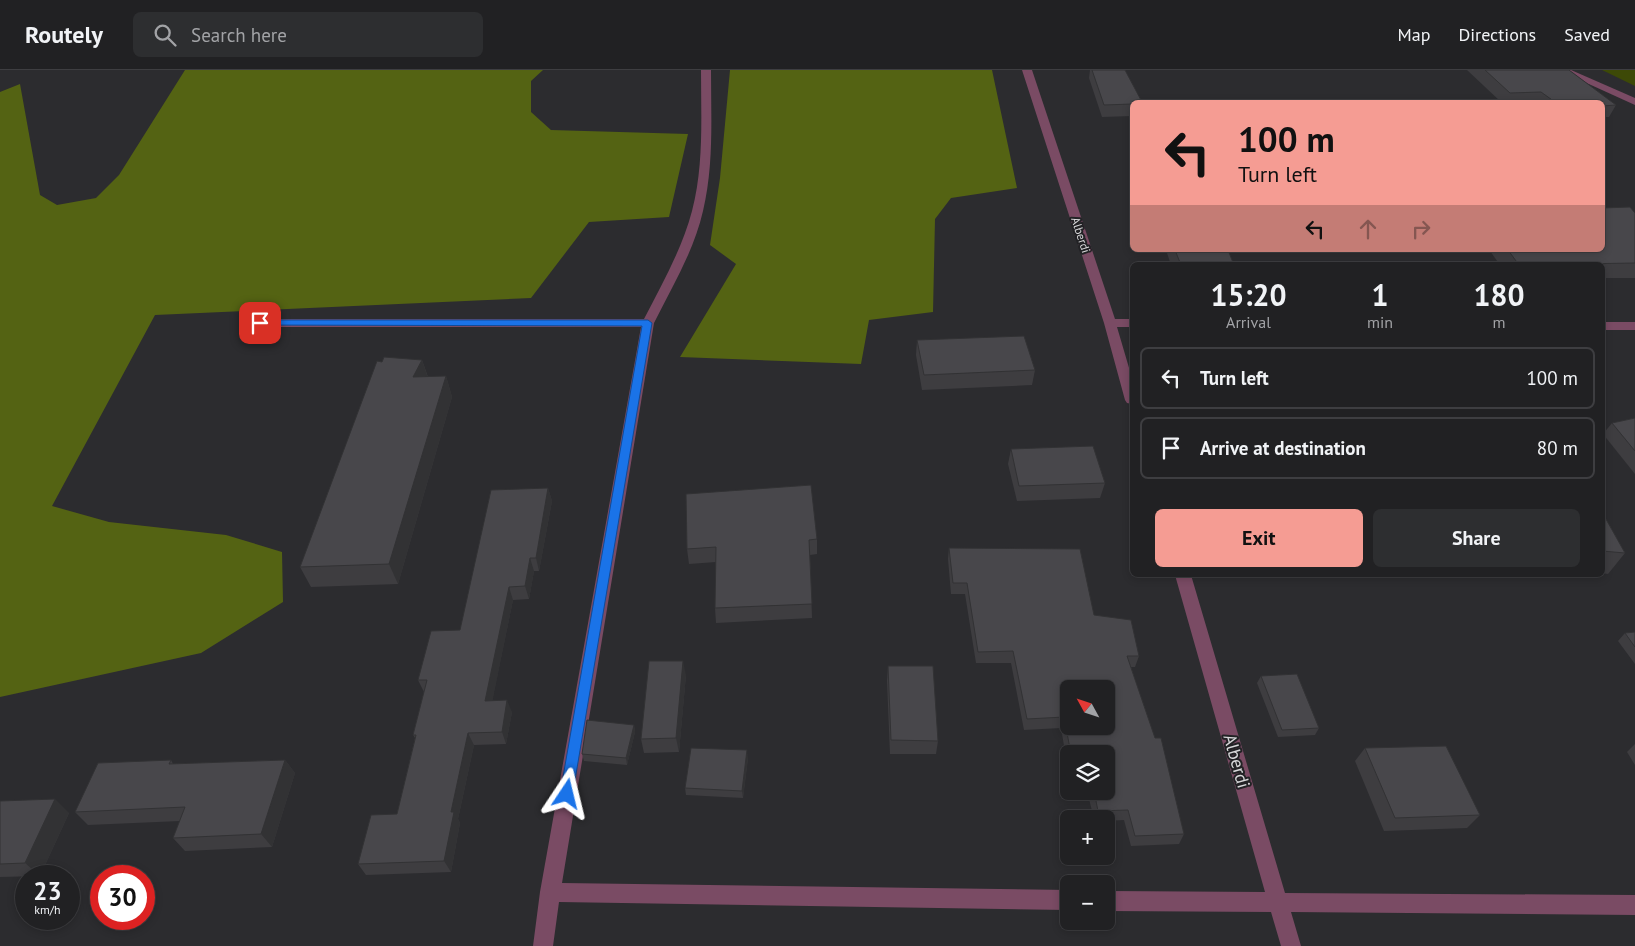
<!DOCTYPE html>
<html lang="en">
<head>
<meta charset="utf-8">
<style>
  body { margin:0; font-family:"PT Sans",sans-serif; background:#2d2e30; color:#f1f3f6; height:100vh; display:flex; flex-direction:column; font-size:19px; white-space:nowrap }
  * { box-sizing:border-box; margin:0 }
  p { font-size:16px; color:#a2a3a6 }
  .icon { flex:none; width:28px; height:28px; fill:none; stroke:currentColor; stroke-width:2; stroke-linecap:round; stroke-linejoin:round }
  .map { position:relative; flex:1; overflow:hidden }
  .drawer { position:absolute; left:1130px; top:192px; width:475px; height:315px; display:flex; flex-direction:column; background:#212123; border-radius:8px; box-shadow:0 2px 8px #0003,0 0 0 1px #3e3e41 }
  .drawer>* { flex:none }
  .guide { position:absolute; left:1130px; top:30px; width:475px; height:152px; border-radius:8px; box-shadow:0 2px 8px #0003,0 0 0 1px #3e3e41; background:#f59c93; color:#111; overflow:hidden }
  .needle { width:32px; rotate:310deg }
  .fabs { position:absolute; left:1060px; top:610px; display:grid; gap:10px }
  .fabs a { display:grid; place-items:center; width:55px; height:55px; border-radius:8px; background:#212123; box-shadow:0 2px 8px #0003,0 0 0 1px #3e3e41; font-size:25px }
  .speed { position:absolute; left:15px; top:795px; display:flex; gap:10px; font-size:25px; font-weight:700; text-align:center }
  .speed>* { display:grid; place-content:center; width:65px; height:65px; border-radius:50%; background:#212123; box-shadow:0 2px 8px #0003,0 0 0 1px #3e3e41; line-height:1 }
  .speed small { font-size:12px; font-weight:400 }
  .speed .limit { border:8px solid #d22; background:#fff; color:#111 }
  .pin { position:absolute; display:grid; place-items:center; width:42px; height:42px; color:#fff; margin:-21px; border-radius:10px; box-shadow:0 2px 8px #0006 }
  .me { position:absolute; width:55px; margin:-28px; rotate:10deg; stroke-linejoin:round; filter:drop-shadow(0 0 4px #0008) }
  .turn { display:flex; align-items:center; gap:18px; height:105px; padding:0 25px; font-size:22px }
  .turn .icon { width:65px; height:65px; stroke-width:2.5 }
  .turn b { display:block; font-size:35px; line-height:42px }
  .lanes { display:flex; align-items:center; height:48px; padding:0 25px; background:#0003; justify-content:center; gap:25px; direction:ltr }
  .lanes .off { opacity:.35 }
  .eta { display:flex; justify-content:space-evenly; align-items:center; height:85px; text-align:center }
  .eta b { font-size:30px; font-weight:700; line-height:35px }
  .button { display:flex; gap:10px; margin-top:auto; padding:10px 25px }
  .button a { flex:1; height:58px; border-radius:8px; background:#f59c93; color:#111; font-size:20px; font-weight:700; line-height:58px; text-align:center }
  .button a+a { background:#2d2e30; color:#f1f3f6 }
  ul { padding:0; list-style:none }
  li { display:flex; align-items:center; gap:15px; height:62px; margin:0 10px 8px; padding:0 15px; border:2px solid #3e3e41; border-radius:8px }
  li div { flex:1 }
  li b { display:block; font-size:19px }
  li em { font-style:normal }
  header { display:flex; align-items:center; gap:30px; box-sizing:border-box; height:70px; padding:0 25px; background:#212123; border-bottom:1px solid #3e3e41 }
  header strong { font-size:24px }
  nav { display:flex; gap:28px; margin-inline-start:auto; font-size:18px }
  .search { width:350px; height:45px; background:#2d2e30; display:flex; align-items:center; gap:12px; box-sizing:border-box; padding:0 18px; border-radius:8px; color:#a2a3a6; font-size:19px }
  .map>svg:first-child { display:block }
  .green { fill:#3d4907 }
  .forest { fill:#546313 }
  .lines { fill:none; stroke-linecap:round; stroke-linejoin:round }
  .minor { fill:#7a4b64; fill-rule:evenodd }
  .wall { fill:#3e3d40 }
  .shaded-wall { fill:#323234 }
  .building { fill:#48474b; stroke:#323234; fill-rule:evenodd }
  .route { fill:#1a73e8; stroke:#114b97 }
  .labels { text-anchor:middle; dominant-baseline:central; stroke-width:4; stroke-linejoin:round; paint-order:stroke }
  .far-street-label { font-size:12px; fill:#d8d8da; stroke:#222225 }
  .near-street-label { font-size:18px; fill:#d8d8da; stroke:#222225 }
</style>
</head>
<body>
<header>
<strong>Routely</strong>
<div class="search"><svg class="icon" aria-label="search" viewBox="0 0 24 24"><circle cx="10" cy="10" r="6"/><path d="M15 15l6 6"/></svg>Search here</div>
<nav><a>Map</a><a>Directions</a><a>Saved</a></nav>
</header>
<div class="map">
<svg width="1635" height="876" viewBox="0 0 1635 876">
  <rect width="100%" height="100%" fill="#2c2c2f"/>
  <path class="green" d="M1602,0H1635V16Z"/>
  <g class="forest">
    <path d="M185,0H543L531,11V42L551,60L688,64L669,147L589,152L531,228L155,245L52,436L109,452L226,465L282,482L283,532L201,583L0,627V22L20,14L40,125L57,135L96,128L119,105Z"/>
    <path d="M730,0H992L1017,118L951,128L935,149L933,242L869,250L861,294L680,287L736,194L710,175L720,108Z"/>
  </g>
  <g class="lines">
    <g class="minor">
      <path d="M701,0H711C711,47 714,95 703,141C694,181 672,217 654,253L562,813L1069,820V840L559,832L553,876H533L540,822L641,257H261L255,253L261,249H644C662,214 682,179 692,141C704,95 701,47 701,0Z"/>
      <path d="M1022,0H1032L1115,249H1132V257H1117L1132,308V334L1127,333L1125,330L1104,253Z"/>
      <path d="M1558,0H1571L1635,28V35Z"/>
      <rect x="1602" y="252" width="33" height="8"/>
      <path d="M1175,505H1191L1285,823L1635,825V845L1291,842L1301,876H1281L1271,842L1106,841V821L1265,822Z"/>
    </g>
  </g>
  <g class="wall">
    <path d="M1090,0H1125L1132,32V46L1102,47L1089,8Z"/>
    <path d="M1467,0H1569L1616,35L1609,47H1602V32H1501Z"/>
    <path d="M1635,143V208H1602V195H1500L1490,181H1486L1485,180H1602Z"/>
    <path d="M1166,180H1228L1234,195H1171Z"/>
    <path d="M917,270L1035,300L1032,315L922,320L916,285Z"/>
    <path d="M422,290L428,307L446,306L452,327L398,514L311,517L300,497L382,292Z"/>
    <path d="M1635,348V404L1603,364L1612,353Z"/>
    <path d="M1011,379L1105,413L1100,428L1017,431L1008,394Z"/>
    <path d="M548,418L552,431L539,501H534L529,529L513,530L492,631L512,642L506,674L474,675L458,749L460,753L451,802L366,805L358,794L397,744L415,668L413,665L424,622L418,610L460,560Z"/>
    <path d="M1602,442L1625,483L1608,504L1602,503Z"/>
    <path d="M817,469V484L810,485L812,548L716,553L715,538L716,492L689,494L687,479Z"/>
    <path d="M949,478L1094,545L1139,586L1135,597H1131L1184,764L1179,774L1131,776L1124,750L1106,751V749H1094L1087,721H1106V684H1069V699H1068L1061,658L1024,660L1011,593H976L965,524H951L948,489Z"/>
    <path d="M1635,562V594L1618,571L1625,563Z"/>
    <path d="M888,596L938,671L936,684H890L887,611Z"/>
    <path d="M686,605L679,682L644,683L641,669Z"/>
    <path d="M1261,606L1319,658L1315,665L1278,667L1257,613Z"/>
    <path d="M634,655L635,662L627,695L584,691L582,684Z"/>
    <path d="M1635,674V695L1627,682Z"/>
    <path d="M1365,678L1480,745L1467,758L1384,761L1355,691Z"/>
    <path d="M748,688L743,728L686,725L685,718Z"/>
    <path d="M171,690L173,694L285,690L295,703L272,777L185,781L173,768L180,751L88,755L75,742Z"/>
    <path d="M0,731L69,743L40,806L0,807Z"/>
  </g>
  <g class="shaded-wall">
    <path d="M422,290L429,311L413,307Z"/>
    <path d="M446,306L452,327L398,514L389,494Z"/>
    <path d="M548,418L552,431L539,501L536,488Z"/>
    <path d="M530,488L534,501L529,529L525,516Z"/>
    <path d="M509,517L513,530L490,643L485,631Z"/>
    <path d="M683,591L686,605L679,682L676,668Z"/>
    <path d="M507,630L512,642L506,674L502,662Z"/>
    <path d="M634,655L635,662L627,695L626,688Z"/>
    <path d="M468,663L474,675L458,749L460,753L451,802L444,791L451,742Z"/>
    <path d="M747,680L748,688L743,728L742,721Z"/>
    <path d="M285,690L295,703L272,777L261,764Z"/>
    <path d="M55,729L69,743L40,806L25,793Z"/>
  </g>
  <g class="building">
    <path d="M1092,0H1125L1142,32H1132V34L1104,35Z"/>
    <path d="M1485,0H1569L1616,35L1602,36V32H1555L1541,22L1510,23Z"/>
    <path d="M1630,137L1635,143V193L1519,195L1508,180H1602V138Z"/>
    <path d="M1175,180H1228L1234,195H1181Z"/>
    <path d="M1024,266L1035,300L924,305L917,270Z"/>
    <path d="M384,287L422,290L413,307L446,306L389,494L300,497L377,291L382,292Z"/>
    <path d="M1635,348V381L1612,353Z"/>
    <path d="M1093,376L1105,413L1019,416L1011,379Z"/>
    <path d="M811,415L817,469L809,470L812,534L715,538L716,477L687,479L686,424Z"/>
    <path d="M548,418L536,488H530L525,516L509,517L485,631L507,630L502,662L468,663L451,742H454L444,791L358,794L371,745L397,744L416,665H413L427,610H418L431,561L460,560L491,420Z"/>
    <path d="M1602,442L1625,483L1602,481Z"/>
    <path d="M949,478L1080,479L1094,545L1131,550L1139,586H1127L1155,668H1161L1184,764L1135,766L1128,740L1098,741L1094,721H1106V684H1071L1064,647L1027,649L1013,581L978,582L967,513H953ZM1069,619H1106V656H1069Z"/>
    <path d="M1635,562V577L1625,563Z"/>
    <path d="M649,591H683L676,668L641,669Z"/>
    <path d="M888,596H933L938,671L891,670Z"/>
    <path d="M1297,604L1319,658L1282,660L1261,606Z"/>
    <path d="M587,650L634,655L626,688L582,684Z"/>
    <path d="M1446,676L1480,745L1395,748L1365,678Z"/>
    <path d="M691,678L747,680L742,721L685,718Z"/>
    <path d="M171,690L169,694L285,690L261,764L173,768L185,737L75,742L98,693Z"/>
    <path d="M55,729L25,793L0,794V731Z"/>
  </g>
  <path class="route" d="M260,250H648L652,253L572,728L567,730L562,728L560,724L642,256L257,255V251Z"/>
  <g class="labels">
    <g class="far-street-label">
      <text transform="translate(1081 165) rotate(72)">Alberdi</text>
    </g>
    <g class="near-street-label">
      <text transform="translate(1237 691) rotate(74)">Alberdi</text>
    </g>
  </g>
</svg>
<div class="fabs">
<a><svg class="needle" viewBox="-14 -14 28 28"><path d="M0-13l5 13h-10z" fill="#e53935"/><path d="M0 13l5-13h-10z" fill="#a2a3a6"/></svg></a>
<a><svg class="icon" aria-label="layers" viewBox="0 0 24 24"><path d="M12 4l9 5-9 5-9-5zM3 14l9 5 9-5"/></svg></a>
<a>+</a>
<a>−</a>
</div>
<div class="speed"><div>23<small>km/h</small></div><div class="limit">30</div></div>
<div class="pin" style="left:260px;top:253px;background:#d93025"><svg class="icon" aria-label="arrive" viewBox="0 0 24 24"><path d="M6 21V4h12l-3 4 3 4H6"/></svg></div>
<svg class="me" style="left:567px;top:724px" viewBox="-20 -20 40 40"><path d="M0-17L14 15 0 8-14 15z" fill="#1a73e8" stroke="#fff" stroke-width="4"/></svg>
<div class="guide">
<div class="turn"><svg class="icon" aria-label="left" viewBox="0 0 24 24"><path d="M17 20v-9H6M10 6l-5 5 5 5"/></svg><div><b>100 m</b>Turn left</div></div>
<div class="lanes"><svg class="icon" aria-label="left" viewBox="0 0 24 24"><path d="M17 20v-9H6M10 6l-5 5 5 5"/></svg><svg class="icon off" aria-label="ahead" viewBox="0 0 24 24"><path d="M12 20V5M6 11l6-6 6 6"/></svg><svg class="icon off" aria-label="right" viewBox="0 0 24 24"><path d="M7 20v-9h11M14 6l5 5-5 5"/></svg></div>
</div>
<section class="drawer">
<div class="eta">
<div><b>15:20</b><p>Arrival</p></div>
<div><b>1</b><p>min</p></div>
<div><b>180</b><p>m</p></div>
</div>
<ul>
<li><svg class="icon" aria-label="left" viewBox="0 0 24 24"><path d="M17 20v-9H6M10 6l-5 5 5 5"/></svg><div><b>Turn left</b></div><em>100 m</em></li>
<li><svg class="icon" aria-label="arrive" viewBox="0 0 24 24"><path d="M6 21V4h12l-3 4 3 4H6"/></svg><div><b>Arrive at destination</b></div><em>80 m</em></li>
</ul>
<div class="button"><a>Exit</a><a>Share</a></div>
</section>
</div>
</body>
</html>
